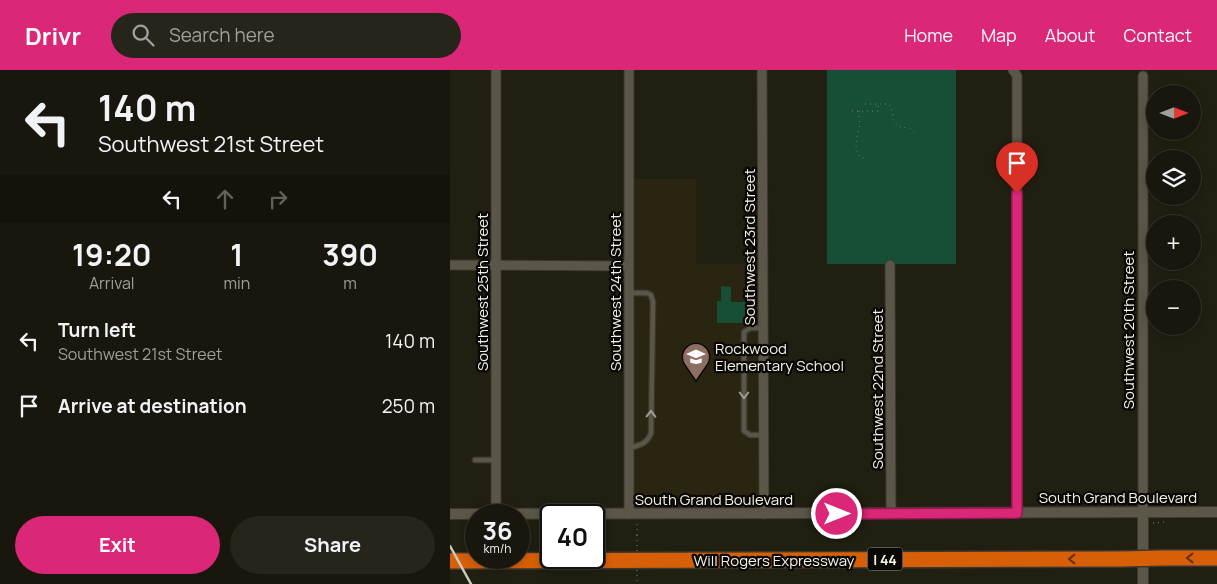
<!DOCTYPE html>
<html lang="en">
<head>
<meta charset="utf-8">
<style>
  body { margin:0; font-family:Manrope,sans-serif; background:#26241b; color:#f1f3f6; height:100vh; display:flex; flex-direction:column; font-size:19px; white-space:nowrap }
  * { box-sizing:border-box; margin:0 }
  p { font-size:16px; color:#9f9f9d }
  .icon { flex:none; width:28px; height:28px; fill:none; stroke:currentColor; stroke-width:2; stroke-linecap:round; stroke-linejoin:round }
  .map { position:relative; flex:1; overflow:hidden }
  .panel { display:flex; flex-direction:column; background:#19170d; width:450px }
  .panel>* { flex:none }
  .hud { background:#19170d; color:#f1f3f6; overflow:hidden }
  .needle { width:32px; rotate:90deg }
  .controls { position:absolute; left:696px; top:15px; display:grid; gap:10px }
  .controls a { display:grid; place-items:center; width:55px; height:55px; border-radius:50%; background:#19170d; box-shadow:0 2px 8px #0003,0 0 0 1px #37362e; font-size:25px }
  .speed { position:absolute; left:15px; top:434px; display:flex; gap:10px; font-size:25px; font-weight:700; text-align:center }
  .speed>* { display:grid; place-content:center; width:65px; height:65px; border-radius:50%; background:#19170d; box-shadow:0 2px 8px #0003,0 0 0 1px #37362e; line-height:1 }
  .speed small { font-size:12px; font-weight:400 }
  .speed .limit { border:2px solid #111; border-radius:8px; background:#fff; color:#111 }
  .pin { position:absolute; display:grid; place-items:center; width:42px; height:42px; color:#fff; margin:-51px -21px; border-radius:50% 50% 50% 0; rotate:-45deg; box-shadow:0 0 5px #0007 }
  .pin .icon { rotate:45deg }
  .me { position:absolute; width:55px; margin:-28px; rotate:90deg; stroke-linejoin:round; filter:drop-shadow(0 0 4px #0008) }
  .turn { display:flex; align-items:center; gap:18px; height:105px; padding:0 15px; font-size:22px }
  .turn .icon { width:65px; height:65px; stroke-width:2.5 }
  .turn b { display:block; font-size:35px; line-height:42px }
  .lanes { display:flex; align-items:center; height:48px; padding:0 15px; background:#0003; justify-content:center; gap:25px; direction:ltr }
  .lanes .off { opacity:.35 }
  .eta { display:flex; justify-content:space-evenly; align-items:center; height:85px; text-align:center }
  .eta b { font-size:30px; font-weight:700; line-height:35px }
  .action { display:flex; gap:10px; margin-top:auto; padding:10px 15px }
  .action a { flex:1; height:58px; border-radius:30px; background:#db2777; color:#fff; font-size:20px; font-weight:700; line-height:58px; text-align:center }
  .action a+a { background:#26241b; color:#f1f3f6 }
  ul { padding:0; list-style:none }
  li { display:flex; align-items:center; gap:15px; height:65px; padding:0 15px }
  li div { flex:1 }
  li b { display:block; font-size:19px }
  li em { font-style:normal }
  header { display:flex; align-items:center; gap:30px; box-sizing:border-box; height:70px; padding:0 25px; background:#db2777; color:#fff }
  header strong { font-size:24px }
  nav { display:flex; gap:28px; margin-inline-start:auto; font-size:18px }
  .search { width:350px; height:45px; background:#26241b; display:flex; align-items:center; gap:12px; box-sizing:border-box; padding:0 18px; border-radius:28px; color:#9f9f9d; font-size:19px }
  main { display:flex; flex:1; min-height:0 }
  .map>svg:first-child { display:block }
  .built { fill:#292510 }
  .green { fill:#164e36 }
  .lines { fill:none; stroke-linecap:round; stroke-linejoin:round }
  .service-casing { stroke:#3a3730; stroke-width:7 }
  .minor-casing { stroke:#3a3730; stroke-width:11 }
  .tertiary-casing { stroke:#3a3730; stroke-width:12 }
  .motorway-casing { stroke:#3a3730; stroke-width:18 }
  .path { stroke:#807e72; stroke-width:1; stroke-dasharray:1 4; stroke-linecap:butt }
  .service { stroke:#5a5748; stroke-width:4.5 }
  .minor { stroke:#5a5748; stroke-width:9 }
  .tertiary { stroke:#5a5748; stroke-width:10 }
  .motorway { stroke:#d65f07; stroke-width:15 }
  .rail { stroke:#cbcac0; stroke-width:2.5 }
  .motorway-bridge-casing { stroke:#3a3730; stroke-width:18; stroke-linecap:butt }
  .path-bridge { stroke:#807e72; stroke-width:1; stroke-dasharray:1 4; stroke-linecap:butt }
  .motorway-bridge { stroke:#d65f07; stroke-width:15 }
  .oneway { stroke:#9f9d91 }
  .oneway2 { stroke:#662f05 }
  .route-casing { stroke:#8e194d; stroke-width:12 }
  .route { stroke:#db2777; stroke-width:9 }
  .labels { text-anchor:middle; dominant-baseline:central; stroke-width:4.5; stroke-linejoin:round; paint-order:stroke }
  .shield { fill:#0a0804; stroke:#aeaca5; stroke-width:1 }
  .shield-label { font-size:14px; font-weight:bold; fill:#f4f3ea }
  .street-label { font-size:15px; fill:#f4f3ea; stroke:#0a0804 }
  .poi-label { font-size:15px; fill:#f4f3ea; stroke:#0a0804; text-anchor:start }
</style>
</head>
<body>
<header>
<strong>Drivr</strong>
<div class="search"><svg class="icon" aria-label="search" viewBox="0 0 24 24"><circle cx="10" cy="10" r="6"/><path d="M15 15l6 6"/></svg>Search here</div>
<nav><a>Home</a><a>Map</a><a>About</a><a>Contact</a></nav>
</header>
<main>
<section class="panel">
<div class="hud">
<div class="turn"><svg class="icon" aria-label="left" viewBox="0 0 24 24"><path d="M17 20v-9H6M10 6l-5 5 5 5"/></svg><div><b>140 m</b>Southwest 21st Street</div></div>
<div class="lanes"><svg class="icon" aria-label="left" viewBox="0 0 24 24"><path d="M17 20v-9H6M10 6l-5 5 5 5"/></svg><svg class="icon off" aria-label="ahead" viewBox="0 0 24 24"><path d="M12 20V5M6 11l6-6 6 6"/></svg><svg class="icon off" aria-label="right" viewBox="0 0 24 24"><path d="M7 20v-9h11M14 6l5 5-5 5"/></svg></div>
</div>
<div class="eta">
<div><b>19:20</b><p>Arrival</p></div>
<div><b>1</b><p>min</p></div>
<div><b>390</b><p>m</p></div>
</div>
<ul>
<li><svg class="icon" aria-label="left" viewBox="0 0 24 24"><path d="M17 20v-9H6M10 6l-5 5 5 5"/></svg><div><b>Turn left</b><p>Southwest 21st Street</p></div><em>140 m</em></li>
<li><svg class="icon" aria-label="arrive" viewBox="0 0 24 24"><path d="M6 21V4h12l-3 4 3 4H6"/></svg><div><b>Arrive at destination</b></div><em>250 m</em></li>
</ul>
<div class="action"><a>Exit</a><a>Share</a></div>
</section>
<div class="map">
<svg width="767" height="514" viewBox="0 0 767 514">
  <rect width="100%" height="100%" fill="#211f11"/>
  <path class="built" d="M185,109H246V194H308L310,427L307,431L299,438L192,437L186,433L183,428Z"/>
  <g class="green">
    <rect x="377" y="0" width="129" height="194"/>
    <path d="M271,216L281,217V232H296L295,253H267V231H271Z"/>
  </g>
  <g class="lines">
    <defs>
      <g id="service">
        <path d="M178,223H197L201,225L203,232L201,363C197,374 190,375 179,378"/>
        <path d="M314,258H300L294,262V361L300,365H314"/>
        <path d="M25,390H46"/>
      </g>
      <g id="minor">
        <path d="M179,0V444"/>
        <path d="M312,0L314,444"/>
        <path d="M563,0L567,6V443"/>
        <path d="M693,6V442"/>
        <path d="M0,195L178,196"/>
        <path d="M440,195L441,443"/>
        <path d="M46,444V0"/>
      </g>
      <g id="tertiary">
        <path d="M0,444L767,442"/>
        <path d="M693,514V442"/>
      </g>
      <g id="motorway">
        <path d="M712,488H767"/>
        <path d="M0,491L671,489"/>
      </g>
    </defs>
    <use href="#service" class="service-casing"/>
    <use href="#minor" class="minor-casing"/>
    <use href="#tertiary" class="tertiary-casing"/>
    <use href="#motorway" class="motorway-casing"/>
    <g class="path">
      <path d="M415,34H439C447,49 438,57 460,58L467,65"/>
      <path d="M402,41H428V35"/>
      <path d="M409,41C409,47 410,53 409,58C407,70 403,76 410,87L415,88"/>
      <path d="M703,453L714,452"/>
      <path d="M187,465V453"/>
    </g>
    <use href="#service" class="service"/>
    <use href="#minor" class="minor"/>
    <use href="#tertiary" class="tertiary"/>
    <use href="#motorway" class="motorway"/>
    <path class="rail" d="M0,476L21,514"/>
    <defs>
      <path id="motorway-bridge" d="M671,489L712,488"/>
    </defs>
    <use href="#motorway-bridge" class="motorway-bridge-casing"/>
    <path class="path-bridge" d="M187,465V514"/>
    <use href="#motorway-bridge" class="motorway-bridge"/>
  </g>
  <defs><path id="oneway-chevron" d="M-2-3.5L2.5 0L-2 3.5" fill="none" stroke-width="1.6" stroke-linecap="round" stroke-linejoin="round" transform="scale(1.25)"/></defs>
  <g class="oneway">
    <use href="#oneway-chevron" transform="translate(294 325) rotate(90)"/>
    <use href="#oneway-chevron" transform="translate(201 344) rotate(-89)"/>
  </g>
  <g class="oneway2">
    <use href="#oneway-chevron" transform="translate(740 488) rotate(-180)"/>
    <use href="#oneway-chevron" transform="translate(622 489) rotate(180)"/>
  </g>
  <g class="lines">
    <defs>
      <path id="route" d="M387,444L567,443V123"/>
    </defs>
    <use href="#route" class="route-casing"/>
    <use href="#route" class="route"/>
  </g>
  <defs>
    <symbol id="school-pin" viewBox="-11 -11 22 30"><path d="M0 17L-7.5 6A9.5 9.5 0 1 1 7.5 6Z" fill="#8d6e63" stroke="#0a0804"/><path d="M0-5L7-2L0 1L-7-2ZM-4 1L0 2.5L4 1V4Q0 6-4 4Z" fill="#fff"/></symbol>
  </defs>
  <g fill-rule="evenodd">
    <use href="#school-pin" x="230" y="271" width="32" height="43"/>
  </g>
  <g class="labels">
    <rect class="shield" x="417.5" y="477.5" width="35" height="23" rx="4"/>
    <g class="shield-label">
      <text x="435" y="489">I 44</text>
    </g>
    <g class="street-label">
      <text transform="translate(299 177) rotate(-90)">Southwest 23rd Street</text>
      <text transform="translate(32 222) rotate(-90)">Southwest 25th Street</text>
      <text transform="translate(165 222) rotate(-90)">Southwest 24th Street</text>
      <text transform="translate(678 260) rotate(-90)">Southwest 20th Street</text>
      <text transform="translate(427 319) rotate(-90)">Southwest 22nd Street</text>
      <text x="668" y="427">South Grand Boulevard</text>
      <text x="264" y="429">South Grand Boulevard</text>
      <text x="324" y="490">Will Rogers Expressway</text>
    </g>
    <g class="poi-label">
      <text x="265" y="278">Rockwood<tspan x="265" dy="17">Elementary School</tspan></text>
    </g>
  </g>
</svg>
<div class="controls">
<a><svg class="needle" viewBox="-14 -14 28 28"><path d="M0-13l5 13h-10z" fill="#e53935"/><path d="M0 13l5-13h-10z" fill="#9f9f9d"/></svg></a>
<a><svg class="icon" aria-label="layers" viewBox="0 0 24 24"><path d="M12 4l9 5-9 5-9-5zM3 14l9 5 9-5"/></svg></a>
<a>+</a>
<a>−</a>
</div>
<div class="speed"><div>36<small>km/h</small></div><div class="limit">40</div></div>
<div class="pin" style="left:567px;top:123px;background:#d93025"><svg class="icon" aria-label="arrive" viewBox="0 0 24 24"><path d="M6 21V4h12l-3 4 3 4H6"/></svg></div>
<svg class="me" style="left:387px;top:444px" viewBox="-20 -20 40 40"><circle r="17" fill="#db2777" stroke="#fff" stroke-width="3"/><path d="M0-11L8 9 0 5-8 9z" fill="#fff"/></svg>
</div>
</main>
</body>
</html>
